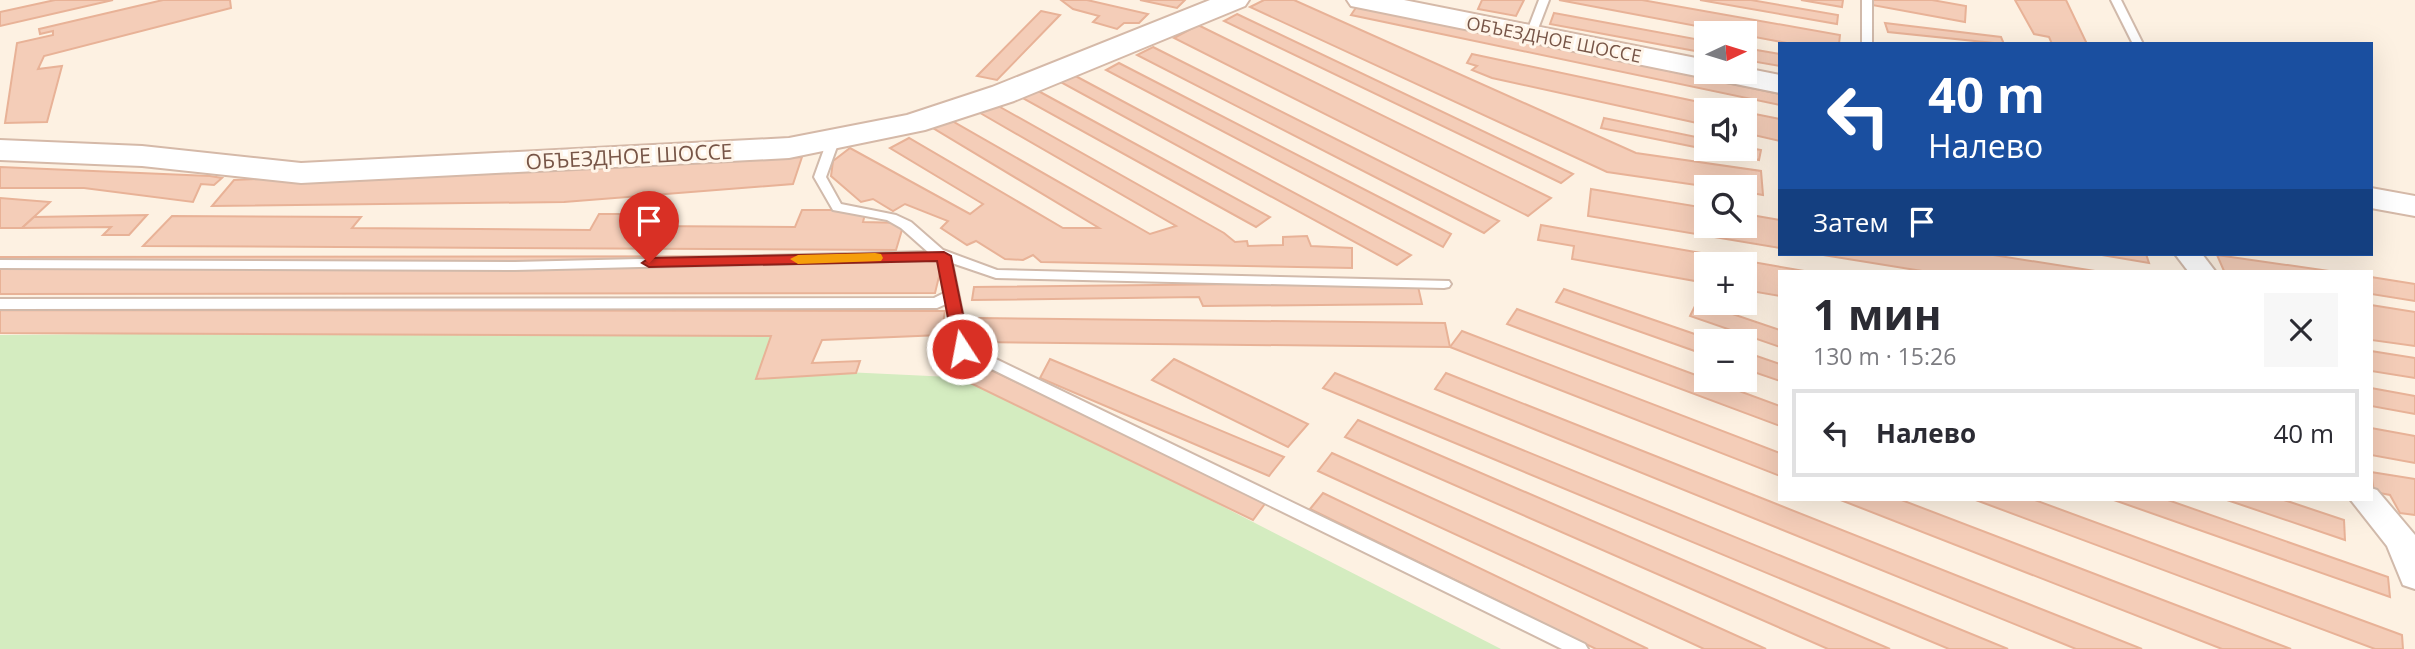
<!DOCTYPE html>
<html lang="ru">
<head>
<meta charset="utf-8">
<style>
  body { margin:0; font-family:"Open Sans",sans-serif; background:#f7f7f7; color:#2b2b33; height:100vh; display:flex; flex-direction:column; font-size:26px; white-space:nowrap }
  * { box-sizing:border-box; margin:0 }
  p { font-size:23px; color:#7c7c81 }
  .icon { flex:none; width:38px; height:38px; fill:none; stroke:currentColor; stroke-width:2; stroke-linecap:round; stroke-linejoin:round }
  .map { position:relative; flex:1; overflow:hidden }
  .sheet { position:absolute; left:1778px; top:270px; width:595px; height:231px; display:flex; flex-direction:column; background:#fff; border-radius:0px; box-shadow:0 7px 28px #0002 }
  .sheet>* { flex:none }
  .hud { position:absolute; left:1778px; top:42px; width:595px; height:214px; border-radius:0px; box-shadow:0 7px 28px #0002; background:#1a4fa0; color:#fff; overflow:hidden }
  .needle { width:46px; rotate:86deg }
  .controls { position:absolute; left:1694px; top:21px; display:grid; gap:14px }
  .controls a { display:grid; place-items:center; width:63px; height:63px; border-radius:0px; background:#fff; box-shadow:0 7px 28px #0002; font-size:35px }
  .pin { position:absolute; display:grid; place-items:center; width:60px; height:60px; color:#fff; margin:-72px -30px; border-radius:50% 50% 50% 0; rotate:-45deg; box-shadow:0 0 7px #0007 }
  .pin .icon { rotate:45deg }
  .me { position:absolute; width:77px; margin:-38px; rotate:349deg; stroke-linejoin:round; filter:drop-shadow(0 0 5px #0008) }
  .turn { display:flex; align-items:center; gap:24px; height:147px; padding:0 35px; font-size:32px }
  .turn .icon { width:91px; height:91px; stroke-width:2.5 }
  .turn b { display:block; font-size:49px; line-height:60px }
  .then { display:flex; align-items:center; height:66px; padding:0 35px; background:#0003; gap:14px; font-size:26px }
  .round { display:grid; place-items:center; flex:none; width:74px; height:74px; border-radius:0px; background:#f7f7f7 }
  .summary { display:flex; align-items:center; justify-content:space-between; height:119px; padding:0 35px }
  h1 { font-size:42px; font-weight:700; line-height:52px }
  ul { padding:0; list-style:none }
  li { display:flex; align-items:center; gap:21px; height:88px; margin:0 14px 10px; padding:0 21px; border:4px solid #e1e1e2; border-radius:0px }
  li div { flex:1 }
  li b { display:block; font-size:26px }
  li em { font-style:normal }
  .map>svg:first-child { display:block }
  .green { fill:#d4ecc0 }
  .building { fill:#f4cdb8; stroke:#e8b297; stroke-width:2 }
  .lines { fill:none; stroke-linecap:round; stroke-linejoin:round }
  .lane-casing { stroke:#d1baab; stroke-width:4 }
  .street-casing { stroke:#d1baab; stroke-width:4 }
  .secondary-casing { stroke:#d5b9a8; stroke-width:4 }
  .lane { fill:#fff; fill-rule:evenodd }
  .street { fill:#fff; fill-rule:evenodd }
  .secondary { fill:#fff; fill-rule:evenodd }
  .route { fill:#d93025; stroke:#8d1f18; stroke-width:2 }
  .slow { fill:#f59e0b }
  .labels { text-anchor:middle; dominant-baseline:central; stroke-width:6; stroke-linejoin:round; paint-order:stroke }
  .far-street-label { font-size:18px; fill:#775547; stroke:#fff5e9 }
  .street-label { font-size:21px; fill:#775547; stroke:#fff5e9 }
</style>
</head>
<body>
<div class="map">
<svg width="2415" height="649" viewBox="0 0 2415 649">
  <rect width="100%" height="100%" fill="#fdf1e2"/>
  <path class="green" d="M759,329L824,371L972,378L1501,649H0V335Z"/>
  <g class="building">
    <path d="M55,0H113L0,26V12Z"/>
    <path d="M163,0H230L231,8L44,56L38,69L62,66L47,122L5,123L17,43L53,35V31L40,34L39,29Z"/>
    <path d="M1061,0H1087L1148,14L1139,23H1124L1117,29L1093,22L1099,16L1073,9Z"/>
    <path d="M1140,0H1185L1177,8Z"/>
    <path d="M1264,0H1294L1636,153L1761,171L1763,195L1745,192V187H1710L1607,172L1250,7Z"/>
    <path d="M1482,0H1524L1516,16L1478,9Z"/>
    <path d="M1559,0H1642L1840,35L1839,44H1792Z"/>
    <path d="M1700,0H1751L1838,15L1837,24Z"/>
    <path d="M1801,0H1843L1842,7Z"/>
    <path d="M1872,0H1932L1966,6L1965,22L1872,5Z"/>
    <path d="M2015,0H2066L2087,44H2052L2049,37L2034,34Z"/>
    <path d="M1357,6L1780,94V105L1351,15Z"/>
    <path d="M1041,11L1060,15L997,80L977,76Z"/>
    <path d="M1554,13L1706,41V53L1550,24Z"/>
    <path d="M1237,14L1573,174L1561,183L1224,21Z"/>
    <path d="M1885,23L2001,37L2004,44L1888,32Z"/>
    <path d="M1198,25L1551,198L1528,216L1174,38Z"/>
    <path d="M1153,47L1499,221L1484,233L1137,55Z"/>
    <path d="M1745,48L1780,54V66L1745,60Z"/>
    <path d="M1472,54L1737,110H1706V125L1492,78L1472,70L1477,66L1467,63Z"/>
    <path d="M1119,63L1451,234L1443,247L1106,70Z"/>
    <path d="M1068,72L1411,255L1397,265L1055,79Z"/>
    <path d="M1031,87L1270,217L1256,227L1017,95Z"/>
    <path d="M993,103L1224,233L1235,242L1247,241L1248,246L1283,245V237L1307,236L1311,246L1352,248V268L1041,262L1033,255L1023,260L1005,259L976,241L967,245L941,228L948,221L905,204L893,211L873,199L861,202L831,176L833,161L850,148L970,214L983,204L890,148L909,138L1063,228H1099L928,125L945,117L1150,234L1176,226L975,110Z"/>
    <path d="M1745,112L1780,119V141L1745,133Z"/>
    <path d="M1604,118L1706,139V149L1745,147L1761,150L1759,160L1601,128Z"/>
    <path d="M802,157L793,184L564,202L212,206L234,180Z"/>
    <path d="M0,167L210,176L222,178L214,185L201,184L193,202L84,188H0Z"/>
    <path d="M1591,189L1706,208V226H1745V214L1780,220V248L1588,216Z"/>
    <path d="M0,198L50,202L22,228H0Z"/>
    <path d="M802,210H866L863,222L904,223L896,250L143,246L172,216L361,217L352,228L590,230L599,214H652L646,226L795,227Z"/>
    <path d="M147,215L129,235H103L111,227L22,228L34,217Z"/>
    <path d="M1541,225L1804,271H1780V296L1745,290V264H1706V283L1572,259L1574,246L1538,240Z"/>
    <path d="M1817,254H1987L2095,271H1922Z"/>
    <path d="M2096,254H2146L2149,263Z"/>
    <path d="M2217,255L2329,271H2224Z"/>
    <path d="M944,256L935,293L0,294V257Z"/>
    <path d="M2371,277L2415,284V301L2371,294Z"/>
    <path d="M1417,282L1422,304L1203,306L1199,297L972,300L974,287Z"/>
    <path d="M1564,289L1715,341H1706V355L1556,302Z"/>
    <path d="M1697,302L1780,330V347L1690,316Z"/>
    <path d="M2371,305L2415,312V346L2371,340Z"/>
    <path d="M1517,309L1780,406V426L1507,324Z"/>
    <path d="M0,310L945,311L941,335L822,340L812,363L860,361L856,373L756,379L771,336L0,333Z"/>
    <path d="M979,318L1445,323L1450,347L975,342Z"/>
    <path d="M1462,331L1780,453V476L1450,347Z"/>
    <path d="M2371,351L2415,358V378L2371,371Z"/>
    <path d="M1745,352L1780,364V381L1745,369Z"/>
    <path d="M1050,359L1284,457L1269,476L1040,378Z"/>
    <path d="M1174,359L1308,424L1288,447L1152,380Z"/>
    <path d="M974,362L1267,501L1253,520L958,377Z"/>
    <path d="M1335,373L2008,649H1949L1323,388Z"/>
    <path d="M1446,373L2142,649H2076L1435,389Z"/>
    <path d="M2371,388L2415,396V414L2371,406Z"/>
    <path d="M1358,420L1890,649H1828L1345,437Z"/>
    <path d="M2371,428L2415,436V463L2371,455Z"/>
    <path d="M1332,453L1766,649H1704L1318,471Z"/>
    <path d="M2371,472L2415,479V515L2400,513L2390,495L2374,492Z"/>
    <path d="M1323,493L1648,649H1596L1310,509Z"/>
    <path d="M1838,499H1899L2291,649H2222Z"/>
    <path d="M1973,499H2032L2402,635L2403,649H2375Z"/>
    <path d="M2111,499H2165L2388,577L2390,597Z"/>
    <path d="M2224,499H2281L2344,520L2345,540Z"/>
  </g>
  <g class="lines">
    <defs>
      <g id="lane">
        <path d="M1539,0H1549L1536,34L1535,36H1527L1526,34Z"/>
        <rect x="1862" y="0" width="10" height="44"/>
        <path d="M2111,0H2121L2143,44H2133Z"/>
        <path d="M833,137L839,141L826,177L841,204L896,215L911,222L943,250L997,270L1449,281L1451,284L1449,287L1444,288L996,278L952,263L969,346L1585,644L1588,649H1562L957,352L946,304L937,308L0,309V299L934,298L944,293L938,260L515,270L0,268V260L515,262L928,252L901,228L887,220L833,210L814,177L827,141Z"/>
      </g>
      <g id="street">
        <path d="M2175,254H2202L2215,271H2188Z"/>
        <path d="M2371,488L2377,490L2415,535V589L2403,585L2387,546L2350,499H2371Z"/>
      </g>
      <g id="secondary">
        <path d="M1210,0H1249L1245,6L1014,101L925,130L789,158L301,183L142,166L0,160V140L142,146L301,163L789,138L907,115L992,87Z"/>
        <path d="M1347,0H1404L1706,60V72H1745V68L1780,75V93L1361,8L1351,6Z"/>
        <path d="M2371,188L2415,196V216L2371,208Z"/>
      </g>
    </defs>
    <use href="#lane" class="lane-casing"/>
    <use href="#street" class="street-casing"/>
    <use href="#secondary" class="secondary-casing"/>
    <use href="#lane" class="lane"/>
    <use href="#street" class="street"/>
    <use href="#secondary" class="secondary"/>
  </g>
  <path class="route" d="M944,252L951,256L970,349L962,355L954,349L937,261L649,267L642,263L649,258Z"/>
  <path class="slow" d="M875,253L881,254L883,258L881,261L798,264L790,259L798,255Z"/>
  <g class="labels">
    <g class="far-street-label">
      <text transform="translate(1554 39) rotate(11)">ОБЪЕЗДНОЕ ШОССЕ</text>
    </g>
    <g class="street-label">
      <text transform="translate(629 156) rotate(-3)">ОБЪЕЗДНОЕ ШОССЕ</text>
    </g>
  </g>
</svg>
<div class="controls">
<a><svg class="needle" viewBox="-14 -14 28 28"><path d="M0-13l5 13h-10z" fill="#e53935"/><path d="M0 13l5-13h-10z" fill="#7c7c81"/></svg></a>
<a><svg class="icon" aria-label="sound" viewBox="0 0 24 24"><path d="M4 9h4l5-4v14l-5-4H4zM17 9q2 3 0 6"/></svg></a>
<a><svg class="icon" aria-label="search" viewBox="0 0 24 24"><circle cx="10" cy="10" r="6"/><path d="M15 15l6 6"/></svg></a>
<a>+</a>
<a>−</a>
</div>
<div class="pin" style="left:649px;top:263px;background:#d93025"><svg class="icon" aria-label="arrive" viewBox="0 0 24 24"><path d="M6 21V4h12l-3 4 3 4H6"/></svg></div>
<svg class="me" style="left:962px;top:349px" viewBox="-20 -20 40 40"><circle r="17" fill="#d93025" stroke="#fff" stroke-width="3"/><path d="M0-11L8 9 0 5-8 9z" fill="#fff"/></svg>
<div class="hud">
<div class="turn"><svg class="icon" aria-label="left" viewBox="0 0 24 24"><path d="M17 20v-9H6M10 6l-5 5 5 5"/></svg><div><b>40 m</b>Налево</div></div>
<div class="then">Затем<svg class="icon" aria-label="arrive" viewBox="0 0 24 24"><path d="M6 21V4h12l-3 4 3 4H6"/></svg></div>
</div>
<section class="sheet">
<div class="summary"><div><h1>1 мин</h1><p>130 m · 15:26</p></div><a class="round"><svg class="icon" aria-label="close" viewBox="0 0 24 24"><path d="M6 6l12 12M18 6L6 18"/></svg></a></div>
<ul>
<li><svg class="icon" aria-label="left" viewBox="0 0 24 24"><path d="M17 20v-9H6M10 6l-5 5 5 5"/></svg><div><b>Налево</b></div><em>40 m</em></li>
</ul>
</section>
</div>
</body>
</html>
